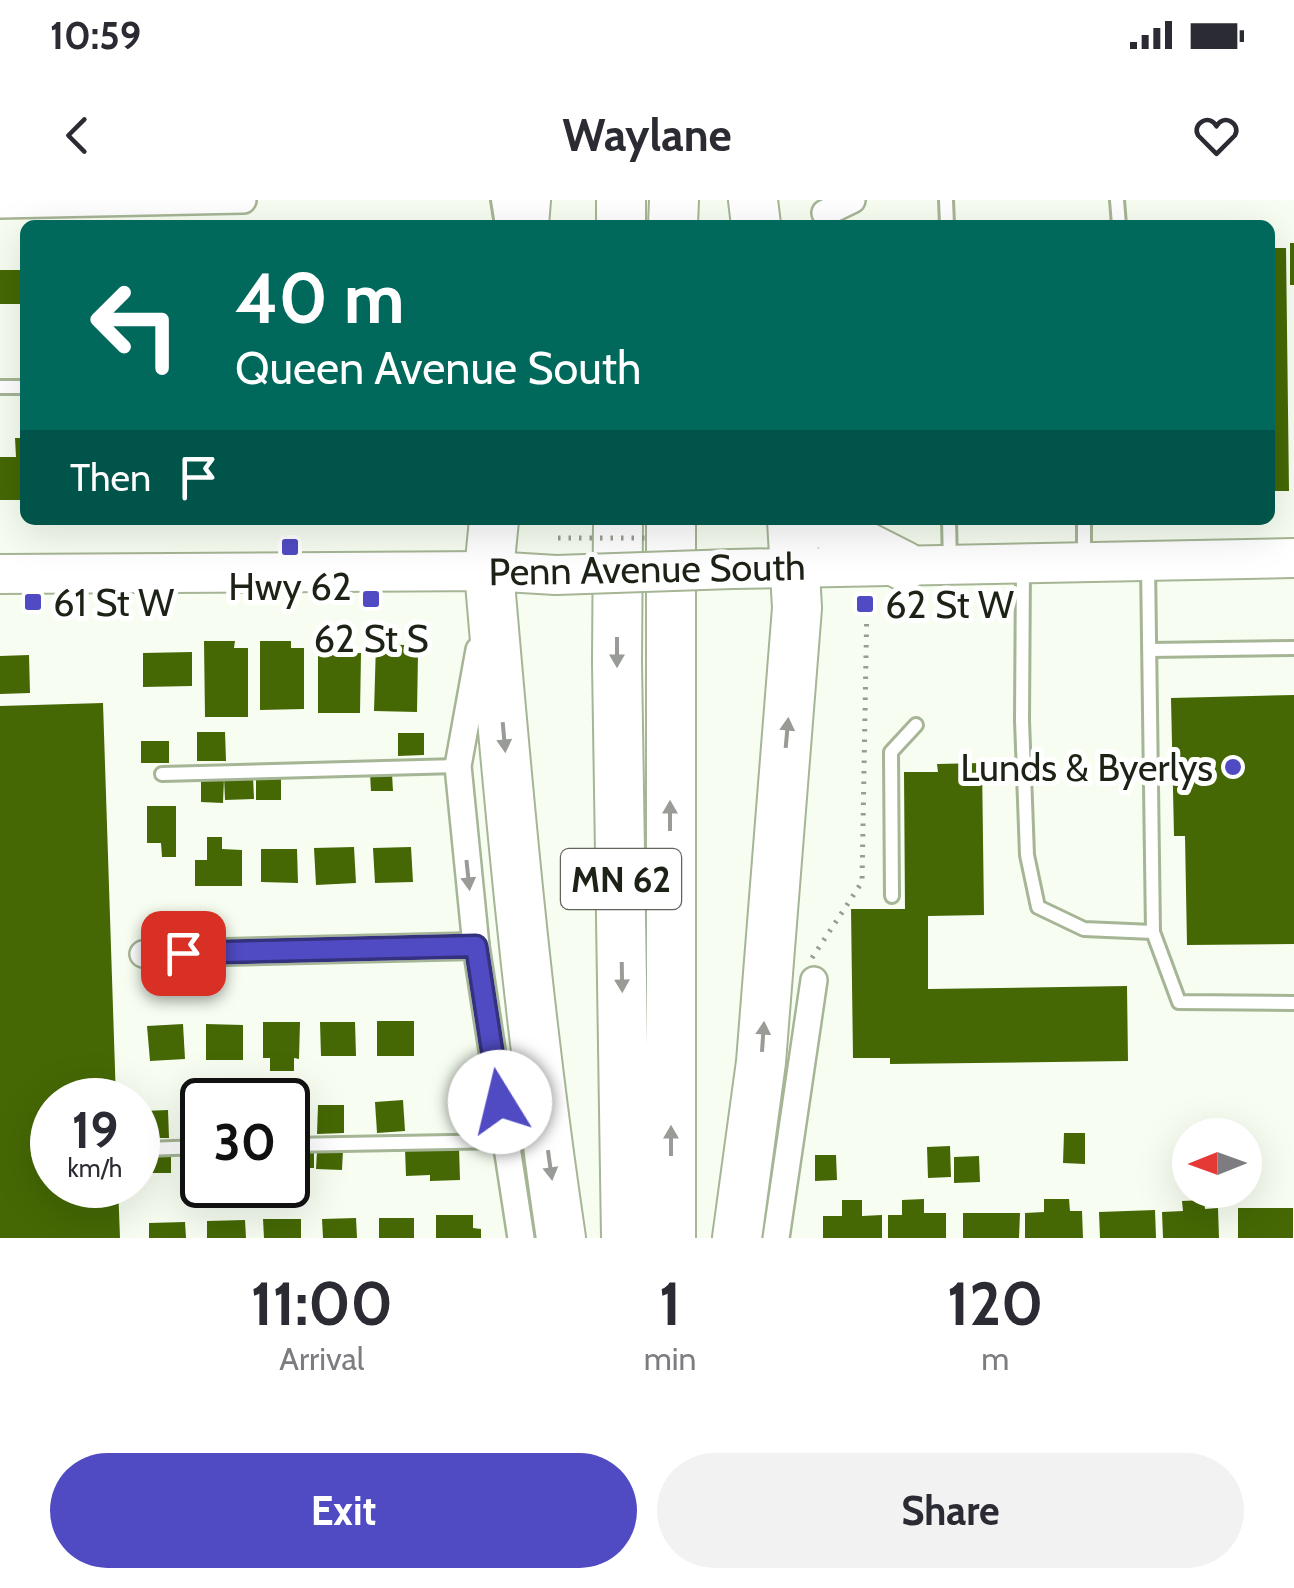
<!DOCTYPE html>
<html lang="en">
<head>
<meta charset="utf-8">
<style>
  body { margin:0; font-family:Cabin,sans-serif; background:#f2f2f3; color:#2b2b33; height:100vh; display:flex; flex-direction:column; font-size:38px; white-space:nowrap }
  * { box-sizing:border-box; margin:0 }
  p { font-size:32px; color:#7c7c81 }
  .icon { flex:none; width:55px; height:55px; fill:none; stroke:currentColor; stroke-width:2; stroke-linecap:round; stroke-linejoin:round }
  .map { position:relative; height:1038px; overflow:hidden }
  .panel { display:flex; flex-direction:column; background:#fff; flex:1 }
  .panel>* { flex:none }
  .banner { position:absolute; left:20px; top:20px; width:1255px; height:305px; border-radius:15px; box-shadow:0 10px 40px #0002; background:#00695c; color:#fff; overflow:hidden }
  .needle { width:65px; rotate:269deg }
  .controls { position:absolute; left:1172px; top:918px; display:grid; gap:20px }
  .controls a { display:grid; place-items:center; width:90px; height:90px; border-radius:50%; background:#fff; box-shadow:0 10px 40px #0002; font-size:50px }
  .speed { position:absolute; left:30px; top:878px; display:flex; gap:20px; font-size:50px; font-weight:700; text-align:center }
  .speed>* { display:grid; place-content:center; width:130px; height:130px; border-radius:50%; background:#fff; box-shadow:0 10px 40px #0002; line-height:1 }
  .speed small { font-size:25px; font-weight:400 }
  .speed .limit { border:5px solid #111; border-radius:15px; background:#fff; color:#111 }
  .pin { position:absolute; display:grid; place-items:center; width:85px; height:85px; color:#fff; margin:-42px; border-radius:20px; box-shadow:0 5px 15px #0006 }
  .me { position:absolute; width:110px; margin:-55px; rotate:351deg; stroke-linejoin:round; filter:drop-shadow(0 0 8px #0008) }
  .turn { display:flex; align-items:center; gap:35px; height:210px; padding:0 50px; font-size:45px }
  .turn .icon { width:130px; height:130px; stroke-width:2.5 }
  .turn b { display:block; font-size:70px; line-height:85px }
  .then { display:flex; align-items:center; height:95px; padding:0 50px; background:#0003; gap:20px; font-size:38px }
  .eta { display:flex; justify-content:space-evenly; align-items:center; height:170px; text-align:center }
  .eta b { font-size:60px; font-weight:800; line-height:70px }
  .button { display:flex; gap:20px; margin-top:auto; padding:20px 50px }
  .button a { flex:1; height:115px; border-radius:60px; background:#504bc2; color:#fff; font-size:40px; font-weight:800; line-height:115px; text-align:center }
  .button a+a { background:#f2f2f3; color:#2b2b33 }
  .status { display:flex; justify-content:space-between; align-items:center; height:70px; padding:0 50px; background:#fff; direction:ltr }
  .status svg { height:28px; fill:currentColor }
  header { display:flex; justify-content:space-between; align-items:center; height:130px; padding:0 50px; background:#fff; font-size:45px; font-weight:800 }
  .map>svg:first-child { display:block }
  .building { fill:#456804 }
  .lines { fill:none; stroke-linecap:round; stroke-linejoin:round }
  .lane-casing { stroke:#a5b595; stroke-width:18 }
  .street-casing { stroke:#a5b595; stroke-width:30 }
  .secondary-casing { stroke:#a5b595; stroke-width:42 }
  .highway-casing { stroke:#a5b595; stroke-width:52 }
  .path { stroke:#979e91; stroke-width:5; stroke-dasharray:2.5 8; stroke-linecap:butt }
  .lane { stroke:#fff; stroke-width:12 }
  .street { stroke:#fff; stroke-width:25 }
  .secondary { stroke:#fff; stroke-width:38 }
  .highway { stroke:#fff; stroke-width:48 }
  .secondary-bridge-casing { stroke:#a5b595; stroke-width:42; stroke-linecap:butt }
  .path-bridge { stroke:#979e91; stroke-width:5; stroke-dasharray:2.5 8; stroke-linecap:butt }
  .secondary-bridge { stroke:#fff; stroke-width:38 }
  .oneway { fill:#999c96 }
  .route-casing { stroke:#34317e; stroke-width:25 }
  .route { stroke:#504bc2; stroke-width:18 }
  .poi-dot { fill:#504bc2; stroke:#fff; stroke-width:4 }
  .labels { text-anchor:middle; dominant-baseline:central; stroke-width:10; stroke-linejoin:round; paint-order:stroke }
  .shield { fill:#fff; stroke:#60645b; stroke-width:2.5 }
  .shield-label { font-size:35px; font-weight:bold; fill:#1c2215 }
  .street-label { font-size:38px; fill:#1c2215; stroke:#fff }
  .poi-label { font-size:38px; fill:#1c2215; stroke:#fff }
</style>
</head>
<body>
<div class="status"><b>10:59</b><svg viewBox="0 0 49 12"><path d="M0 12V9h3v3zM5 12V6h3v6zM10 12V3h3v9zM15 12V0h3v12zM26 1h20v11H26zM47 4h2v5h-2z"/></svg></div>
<header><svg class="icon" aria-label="back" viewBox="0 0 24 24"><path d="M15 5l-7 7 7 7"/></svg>Waylane<svg class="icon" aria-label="heart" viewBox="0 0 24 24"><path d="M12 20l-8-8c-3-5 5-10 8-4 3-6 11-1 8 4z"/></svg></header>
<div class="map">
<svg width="1294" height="1038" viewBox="0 0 1294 1038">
  <rect width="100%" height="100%" fill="#f7fef1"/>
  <g class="building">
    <rect x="1290" y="43" width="4" height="42"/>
    <path d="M1270,48H1286L1289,291H1270Z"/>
    <rect x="0" y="70" width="25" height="34"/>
    <path d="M15,238H25V300H0V257H16Z"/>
    <path d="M204,441H235L234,448H248V517H205Z"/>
    <path d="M260,441H291V448H304V509L260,510Z"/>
    <path d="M376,444L405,445V453H418L417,512L374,511Z"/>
    <path d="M318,446H348V453H361L360,513H318Z"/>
    <path d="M192,452V486L143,487V453Z"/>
    <path d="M29,455L30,493L0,494V456Z"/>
    <path d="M1294,495V744L1187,745L1185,636H1174L1171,498Z"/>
    <path d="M103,503L116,900H52V985H118L120,1038H0V506Z"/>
    <path d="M197,532H225L226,561H197Z"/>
    <path d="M398,533H424V555L398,556Z"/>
    <rect x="141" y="541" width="28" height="22"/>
    <path d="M982,563L984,715L928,716V789L1127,786L1128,861L890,864V858H853L851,709H905L904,572H938L937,564Z"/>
    <path d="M370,574H392L393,591H371Z"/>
    <path d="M256,575L281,576V600H256Z"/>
    <path d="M253,576L254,599L225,600L224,577Z"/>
    <path d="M201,577L224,578L223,603L201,602Z"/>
    <path d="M147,606H176V657H162L161,643H147Z"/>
    <path d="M207,637H222V649L242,650V686H195V660H207Z"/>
    <path d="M354,647L356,683L316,685L314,648Z"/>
    <path d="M411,647L413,682L375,683L373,648Z"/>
    <path d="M261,649H297L298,683L261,682Z"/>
    <rect x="377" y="821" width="37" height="35"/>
    <path d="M263,822H300L299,859L294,858V871H270V858H263Z"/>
    <path d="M320,822H355L356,856H321Z"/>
    <path d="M183,824L185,859L150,861L147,826Z"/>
    <path d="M206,824L243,825V860H206Z"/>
    <path d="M403,900L405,931L377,933L375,902Z"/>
    <path d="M318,905H344V933L317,934Z"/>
    <path d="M168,910L169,938H143V911Z"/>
    <path d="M1064,933H1085V964L1063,963Z"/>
    <path d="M950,946L951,977L928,978L927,947Z"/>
    <path d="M459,947L460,980L430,981V975L406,976L405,949Z"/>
    <path d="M1245,948H1253L1254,977H1245Z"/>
    <rect x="288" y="950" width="26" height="18"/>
    <path d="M317,950H343L342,970L316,969Z"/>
    <rect x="146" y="955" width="25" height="18"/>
    <path d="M815,955H836L837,980L815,981Z"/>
    <path d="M979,956L980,982L954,983V957Z"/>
    <path d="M924,999V1013H946V1038H888V1015H902V1000Z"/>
    <path d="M1044,999H1069L1070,1011H1082L1083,1038H1025V1013L1044,1012Z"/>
    <path d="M842,1000H862V1016L882,1015V1038H823V1016H842Z"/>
    <path d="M1204,1000L1205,1009L1218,1008L1219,1038H1163L1162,1012L1183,1011L1182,1001Z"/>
    <rect x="1238" y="1008" width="55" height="30"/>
    <path d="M1155,1010L1156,1038H1100L1099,1012Z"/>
    <path d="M963,1013H1020L1019,1038H963Z"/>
    <path d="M436,1015H473V1028L481,1029V1038H436Z"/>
    <path d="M356,1018L357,1038H323L322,1019Z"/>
    <rect x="379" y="1018" width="35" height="20"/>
    <path d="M263,1019H301V1038H264Z"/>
    <path d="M245,1020L246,1038H207V1021Z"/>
    <path d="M185,1022L186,1038H149V1023Z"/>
  </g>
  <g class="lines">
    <defs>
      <g id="lane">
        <path d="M498,0L502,25"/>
        <path d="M946,0L947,25"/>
        <path d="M1117,0L1119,25"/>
        <path d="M0,187H25"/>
        <path d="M949,320L950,363"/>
        <path d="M1084,320V360"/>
        <path d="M1023,366L1022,520L1027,655L1038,707L1084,729L1153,732L1148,364"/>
        <path d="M1150,450L1294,448"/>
        <path d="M162,574L458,566"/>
        <path d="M892,696L891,552L916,525"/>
        <path d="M1153,732L1179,802L1294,803"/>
        <path d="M288,945L506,941"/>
        <path d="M145,949L202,947"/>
      </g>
      <g id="street">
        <path d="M0,5L243,0"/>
        <path d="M825,13L852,0"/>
        <path d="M479,450L458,566L476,746L521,1038"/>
        <path d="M143,754L476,746"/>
        <path d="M776,1038L814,780"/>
      </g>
      <g id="secondary">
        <path d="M732,369L1294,358"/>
        <path d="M0,374L489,371L556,375"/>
      </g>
      <g id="highway">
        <path d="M753,0L756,25"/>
        <path d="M524,25L526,0"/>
        <path d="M621,25V0"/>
        <path d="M673,25L674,0"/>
        <path d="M494,320L489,371C508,594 528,817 561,1038"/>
        <path d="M618,320L617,462L626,1038"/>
        <path d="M671,320V1038"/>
        <path d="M821,320L841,334L904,366"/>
        <path d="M737,1038L761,862L797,408L792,320"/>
      </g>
    </defs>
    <use href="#lane" class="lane-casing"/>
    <use href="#street" class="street-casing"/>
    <use href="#secondary" class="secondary-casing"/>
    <use href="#highway" class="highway-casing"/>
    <path class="path" d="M812,758L862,682L867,401"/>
    <use href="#lane" class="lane"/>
    <use href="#street" class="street"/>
    <use href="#secondary" class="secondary"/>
    <use href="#highway" class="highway"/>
    <defs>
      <path id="secondary-bridge" d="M556,375L732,369"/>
    </defs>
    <use href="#secondary-bridge" class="secondary-bridge-casing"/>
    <path class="path-bridge" d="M558,338H645"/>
    <use href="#secondary-bridge" class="secondary-bridge"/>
  </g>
  <defs><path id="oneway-solid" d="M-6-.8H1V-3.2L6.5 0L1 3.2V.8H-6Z" transform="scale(2.5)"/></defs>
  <g class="oneway">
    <use href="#oneway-solid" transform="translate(617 452) rotate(90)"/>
    <use href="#oneway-solid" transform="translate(787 533) rotate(-85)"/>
    <use href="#oneway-solid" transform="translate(504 537) rotate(85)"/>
    <use href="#oneway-solid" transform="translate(670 616) rotate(-90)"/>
    <use href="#oneway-solid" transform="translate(468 675) rotate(84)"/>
    <use href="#oneway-solid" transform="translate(622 777) rotate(89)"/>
    <use href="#oneway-solid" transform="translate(763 837) rotate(-86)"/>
    <use href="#oneway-solid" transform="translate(671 941) rotate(-90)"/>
    <use href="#oneway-solid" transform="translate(550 965) rotate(82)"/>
  </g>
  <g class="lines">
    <defs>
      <path id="route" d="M183,753L476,746L500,902"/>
    </defs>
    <use href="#route" class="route-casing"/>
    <use href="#route" class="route"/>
  </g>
  <g class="poi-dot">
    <rect x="280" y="337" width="20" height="20" rx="5"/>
    <rect x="361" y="389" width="20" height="20" rx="5"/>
    <rect x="23" y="392" width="20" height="20" rx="5"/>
    <rect x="855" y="394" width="20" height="20" rx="5"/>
    <circle cx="1233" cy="567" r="10"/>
  </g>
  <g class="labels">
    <rect class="shield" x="561" y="649" width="120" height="60" rx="8"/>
    <g class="shield-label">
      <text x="621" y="679">MN 62</text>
    </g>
    <g class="street-label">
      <text transform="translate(647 369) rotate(-1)">Penn Avenue South</text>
    </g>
    <g class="poi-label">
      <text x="290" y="386">Hwy 62</text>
      <text x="53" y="402" text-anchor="start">61 St W</text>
      <text x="885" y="404" text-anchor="start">62 St W</text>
      <text x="371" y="438">62 St S</text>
      <text x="1213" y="567" text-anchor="end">Lunds &amp; Byerlys</text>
    </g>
  </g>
</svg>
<div class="controls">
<a><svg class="needle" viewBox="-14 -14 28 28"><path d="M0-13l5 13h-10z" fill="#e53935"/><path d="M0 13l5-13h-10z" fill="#7c7c81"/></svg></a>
</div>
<div class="speed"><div>19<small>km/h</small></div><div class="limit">30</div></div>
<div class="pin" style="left:183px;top:753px;background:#d93025"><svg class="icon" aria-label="arrive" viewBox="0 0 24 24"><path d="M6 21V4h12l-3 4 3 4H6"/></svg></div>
<svg class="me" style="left:500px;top:902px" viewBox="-20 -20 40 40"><circle r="19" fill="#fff"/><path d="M0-13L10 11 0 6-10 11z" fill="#504bc2"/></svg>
<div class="banner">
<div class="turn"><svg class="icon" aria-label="left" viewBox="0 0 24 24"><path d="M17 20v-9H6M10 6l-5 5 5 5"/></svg><div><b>40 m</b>Queen Avenue South</div></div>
<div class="then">Then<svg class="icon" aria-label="arrive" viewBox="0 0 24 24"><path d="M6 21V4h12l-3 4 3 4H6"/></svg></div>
</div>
</div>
<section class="panel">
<div class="eta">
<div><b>11:00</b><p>Arrival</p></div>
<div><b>1</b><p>min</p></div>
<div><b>120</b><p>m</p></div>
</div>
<div class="button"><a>Exit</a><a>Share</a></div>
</section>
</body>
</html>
